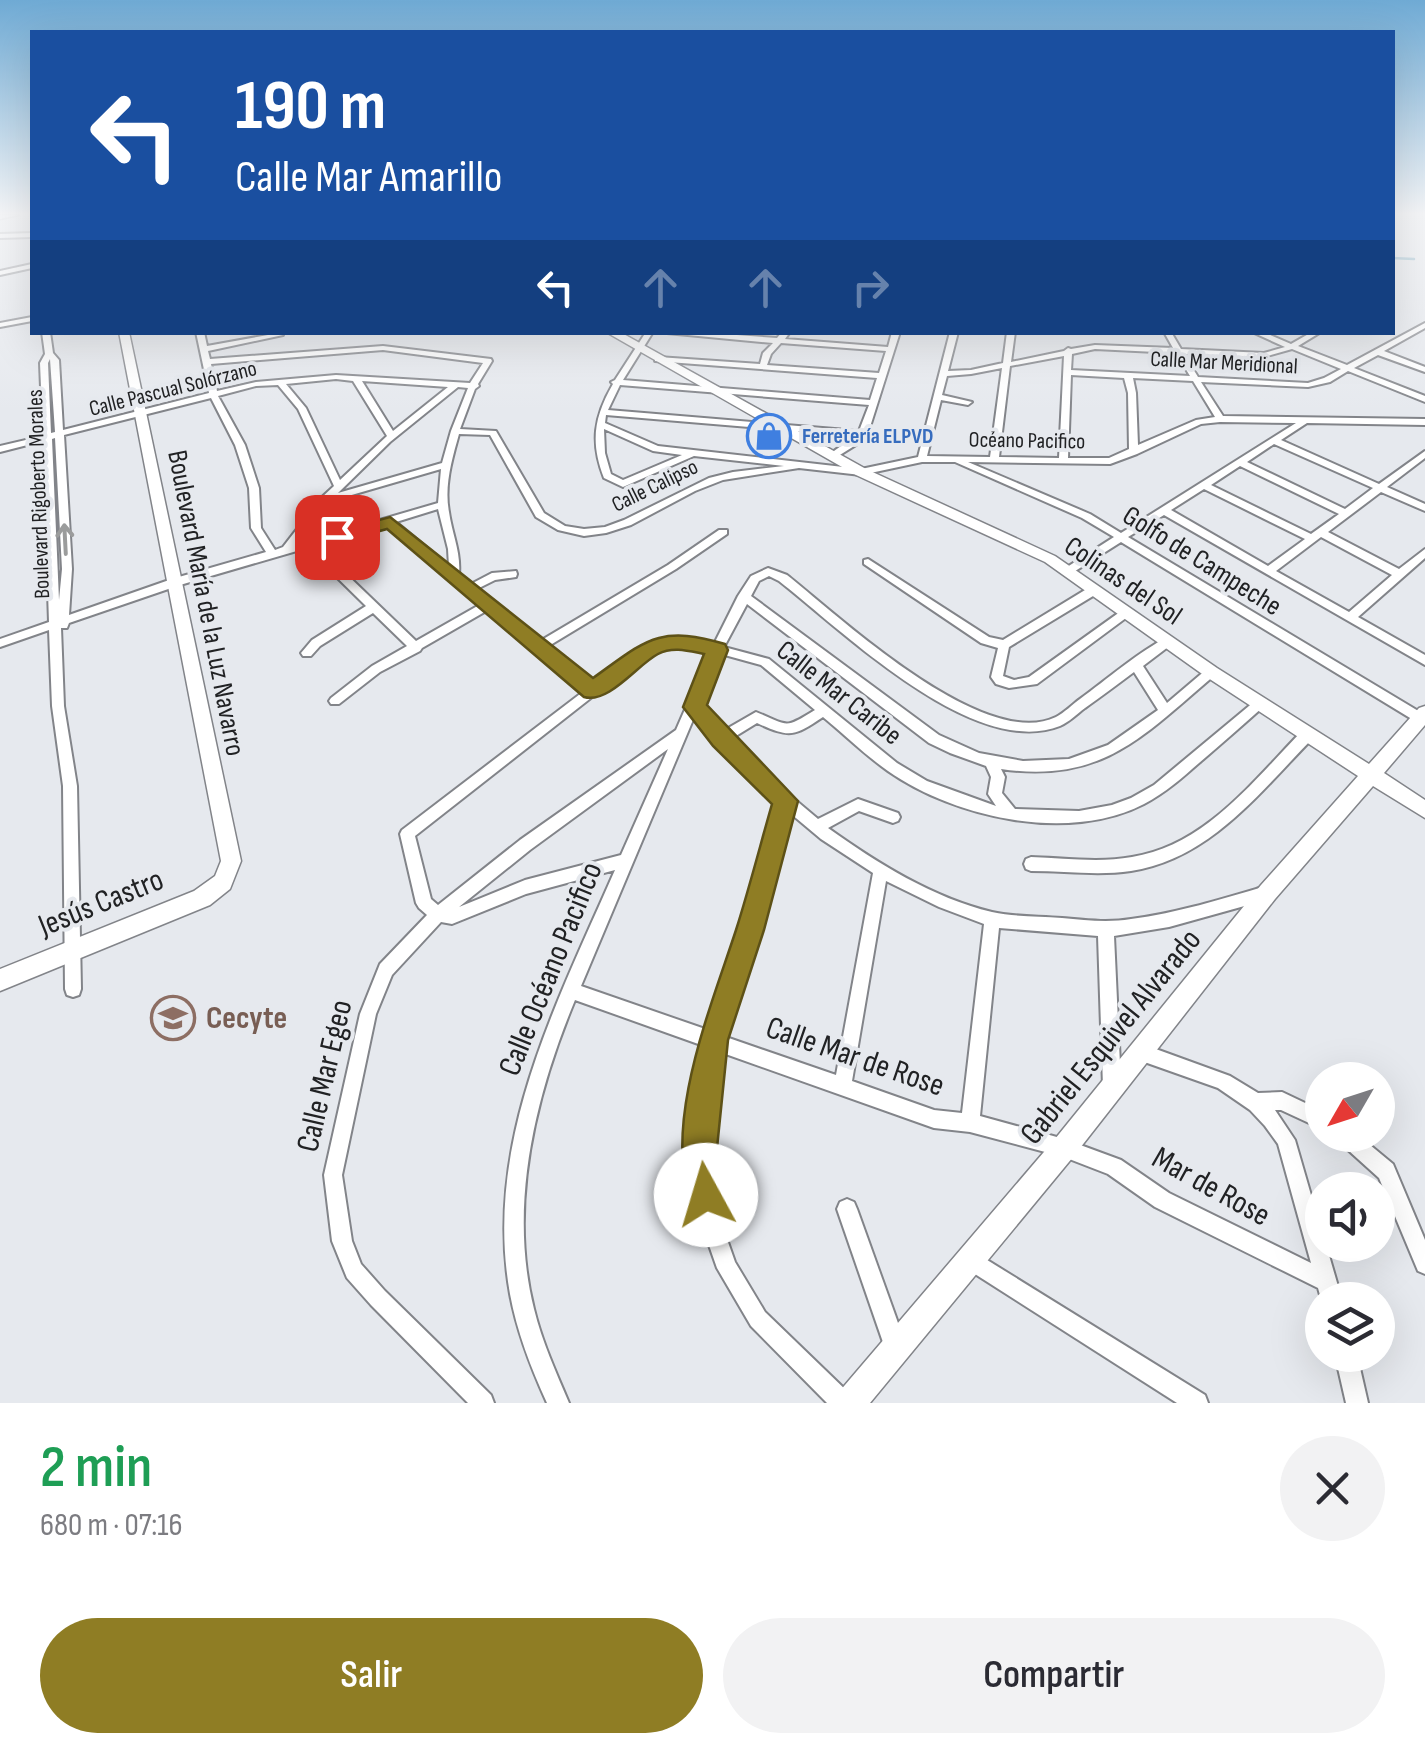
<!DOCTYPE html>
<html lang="es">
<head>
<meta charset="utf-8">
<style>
  body { margin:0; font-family:"Sofia Sans Condensed",sans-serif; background:#f2f2f3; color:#2b2b33; height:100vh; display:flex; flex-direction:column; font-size:38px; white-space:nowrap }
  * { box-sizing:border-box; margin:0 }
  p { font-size:32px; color:#7c7c81 }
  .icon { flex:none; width:55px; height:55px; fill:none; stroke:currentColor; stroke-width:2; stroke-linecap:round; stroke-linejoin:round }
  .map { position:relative; height:1403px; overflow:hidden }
  .drawer { display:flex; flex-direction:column; background:#fff; flex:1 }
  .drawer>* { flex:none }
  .banner { position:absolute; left:30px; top:30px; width:1365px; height:305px; border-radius:0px; box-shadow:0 10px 40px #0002; background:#1a4fa0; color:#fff; overflow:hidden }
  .needle { width:65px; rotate:231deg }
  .tools { position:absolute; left:1305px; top:1062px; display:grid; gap:20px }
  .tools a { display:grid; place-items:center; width:90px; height:90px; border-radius:50%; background:#fff; box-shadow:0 10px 40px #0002; font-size:50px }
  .pin { position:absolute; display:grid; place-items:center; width:85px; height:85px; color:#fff; margin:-42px; border-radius:20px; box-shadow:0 5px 15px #0006 }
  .me { position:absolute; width:110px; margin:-55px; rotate:354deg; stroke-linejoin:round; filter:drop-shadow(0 0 8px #0008) }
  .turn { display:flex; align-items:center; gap:35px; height:210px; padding:0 40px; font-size:45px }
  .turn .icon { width:130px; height:130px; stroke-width:2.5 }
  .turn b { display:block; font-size:70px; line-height:85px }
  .lanes { display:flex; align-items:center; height:95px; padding:0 40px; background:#0003; justify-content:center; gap:50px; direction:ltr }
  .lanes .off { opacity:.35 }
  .round { display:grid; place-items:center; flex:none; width:105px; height:105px; border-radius:52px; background:#f2f2f3 }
  .head { display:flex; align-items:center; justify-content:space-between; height:170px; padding:0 40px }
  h1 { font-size:60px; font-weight:600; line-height:75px; color:#1e9e55 }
  .cta { display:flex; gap:20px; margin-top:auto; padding:20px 40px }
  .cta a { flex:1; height:115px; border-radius:60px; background:#8f7d24; color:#fff; font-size:40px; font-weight:600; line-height:115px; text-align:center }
  .cta a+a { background:#f2f2f3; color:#2b2b33 }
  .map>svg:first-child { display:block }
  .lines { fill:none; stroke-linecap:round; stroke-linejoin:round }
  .stream { stroke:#5a9bb7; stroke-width:2.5 }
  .street-casing { stroke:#828489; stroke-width:4 }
  .secondary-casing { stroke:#828489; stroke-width:3 }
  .street { fill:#fff; fill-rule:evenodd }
  .secondary { fill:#fff; fill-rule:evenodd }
  .oneway { stroke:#9b9c9c }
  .route { fill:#8f7d24; stroke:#5d5117; stroke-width:2.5 }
  .labels { text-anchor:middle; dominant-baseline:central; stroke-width:8; stroke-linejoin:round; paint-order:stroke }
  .far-street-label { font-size:22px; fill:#212224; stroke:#e6e9ee }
  .far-shop-label { font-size:22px; font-weight:bold; fill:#366cbe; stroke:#e6e9ee; text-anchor:start }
  .street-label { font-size:28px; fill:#212224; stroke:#e6e9ee }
  .near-street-label { font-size:32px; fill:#212224; stroke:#e6e9ee }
  .near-education-label { font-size:32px; font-weight:bold; fill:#785e54; stroke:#e6e9ee; text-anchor:start }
</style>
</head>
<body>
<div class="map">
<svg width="1425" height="1403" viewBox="0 0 1425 1403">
  <rect width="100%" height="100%" fill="#e6e9ee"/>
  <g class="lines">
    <path class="stream" d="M1392,258L1414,259"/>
    <defs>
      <g id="street">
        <path d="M32,233V237L0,238V234Z"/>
        <path d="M32,264V268L0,275V271Z"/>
        <path d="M32,317V321L0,327V323Z"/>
        <path d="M1425,323V328L1384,351L1425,367V372L1378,355L1354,368L1425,396V402L1348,371L1330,382L1308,387L1201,382L1223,416L1425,419V425L1307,423L1281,440L1379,484L1425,451V458L1387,487L1425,504V511L1381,492L1328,532L1399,569L1425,549V558L1358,617L1425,655V665L1164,515L1128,537L1425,715V722L1420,724L1121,542L1072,573H1064L1063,571L1064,569L1114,537L1082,518L955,462H922L861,475L799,468L723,480L695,491L631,525L606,533L584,536L558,530L536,517L490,435L459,434C452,459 444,486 449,512C452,534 461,552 459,574L471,584L492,573L516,571L517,574L516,577L495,580L477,589L540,641L668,565L719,530H727V534L676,569L547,647L592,684C612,670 643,641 666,638C682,636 699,640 714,644L738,596L751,576L768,568L787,575C841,618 984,752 1056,717C1064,713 1073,704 1080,699C1106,680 1141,650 1168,637L1174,641L1172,644L1143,666L1167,703L1207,669H1215L1217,672L1215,675C1144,735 1103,784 1001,769L1005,777L1002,793L1015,809L1079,811L1112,805L1131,798L1154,785L1255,701H1263L1265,704L1263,707C1242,726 1221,744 1199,763C1182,778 1165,793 1144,804C1069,843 955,818 888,771C865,755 845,735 823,717C793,737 790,738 757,723L731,739L761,771L818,819L858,799L898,813L900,817L898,821L893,823L859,811L828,828C877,863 933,898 992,912C1015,917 1039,916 1062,918C1085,920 1107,923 1131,919C1177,913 1222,899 1266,886L1271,888L1274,893L1271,898L1266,900L1169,927L1114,936L1121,1086L1118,1092L1112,1095L1106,1092L1103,1086L1098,936L999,928L980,1116L1064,1139L1121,1160L1169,1193L1311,1263L1278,1144L1265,1126L1250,1110L1218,1088L1136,1059L1133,1053L1136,1047L1142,1044L1230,1076L1258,1093L1282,1092L1322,1111V1129L1281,1110H1275L1295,1140L1322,1233V1245H1326L1342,1300H1322V1302L1318,1288L1155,1207L1108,1174L1064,1157L970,1132L934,1128L720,1052L709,1148L723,1228L735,1262L765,1312L851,1395L854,1403H827L751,1326L717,1268L703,1228L691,1148L704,1046L575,1000C535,1096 508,1206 534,1309C542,1342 556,1372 569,1403H547C531,1368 517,1332 510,1294C483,1143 556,1005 615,870L526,894L452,924L441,922L392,975L376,1014L342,1175L352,1241L361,1264L385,1291L491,1395L494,1403H468L371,1305L347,1278L332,1241L324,1175L360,1014L380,964L427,915L419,908L416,903L400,834L402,830L584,691L488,610L422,648L420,651L380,672L339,704H331L329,701L331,698L372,666L407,646L373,613L320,646L311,656H303L301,653L312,640L366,606L307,548L180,585L69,623L67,628H61L64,706L77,786L81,989L79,995L73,997L67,995L65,989L63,786L52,706L49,630L0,647V639L49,622L43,441L0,452V446L43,436L40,363L45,354L42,332H50L53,353L59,360L63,430L209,393L196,332H204L207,346L279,333L283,335L208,351L210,359L383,346L491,359L492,361L478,384L479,386L475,389L460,429L496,431L544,513L565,526L584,529L605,527L624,520L709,478L733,472L784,466L694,456L623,487L604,478C590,442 594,417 613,384L611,382L615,380L646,332H653L623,380L870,400L877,378L655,361V357H658L760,364L763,353L773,343L656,332H696L777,338L782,332H790L785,339L888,347L892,332H900L869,430L859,443L835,458L832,459L827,456L855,436L606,415L605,423L658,446L861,469L918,457L950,332H958L948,371L971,370L1003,363L1007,332H1015L1011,362L1064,351L1068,348L1071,349L1095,345L1173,348L1164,332H1171L1181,349L1264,353L1285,347L1252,332H1263L1291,344L1312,332H1321L1298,346L1347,365ZM781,343L886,351L879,373L767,365L771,354ZM1095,349L1176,353L1190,376L1071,370L1072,354ZM1292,349L1341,369L1324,378L1308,383L1198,377L1184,354L1264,357ZM383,350L483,363L470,383L336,375L256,382L217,391L211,364ZM1064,356L1059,458L999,457L1010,366ZM50,359L55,432L51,433L48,363ZM1002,368L990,457L927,456L941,400L968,405L972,402L942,395L947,376L971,374ZM1071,375L1124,378L1128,393L1129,449L1109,458H1068ZM1133,378L1193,381L1215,417L1196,420L1138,445L1136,393ZM336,379L353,381L387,436L340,480L306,408L286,384ZM362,381L448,387L393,431ZM278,385L298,409L334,486L321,498L283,547L275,550L261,528L259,488L245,445L218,396L256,386ZM620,385L869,405L859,431L608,410ZM458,387L468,388L451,431L442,463L338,493L390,442ZM211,398L235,445L249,488L251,528L266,552L172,579L69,615L72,569L64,435ZM1220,422L1296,423L1121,533L1090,514L968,462L1110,464L1137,454L1201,424ZM604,429L653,451L682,455L623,480L611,474L605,453ZM55,438L62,569L59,600L52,439ZM1274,444L1373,488L1345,509L1247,462ZM1240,466L1339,514L1311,534L1211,485ZM441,469L438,503L297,544L331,501ZM1204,489L1305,539L1268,566L1171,510ZM438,509L448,549L449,566L396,522ZM387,524L481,604L416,641L316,545ZM1321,537L1392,575L1349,612L1276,571ZM769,576L779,581C843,631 974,760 1060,726C1069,722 1077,714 1085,708C1102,696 1118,684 1134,672L1158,710L1108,745L1069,759L1023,761L979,753L939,735L751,596L759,581ZM747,604L929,743L950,753L986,766L991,777L988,794L996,806L927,781L897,763L769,659L724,647ZM667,646L694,647L710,652L676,730L520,840L438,905L431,899L415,836L596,694L658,649ZM721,654L761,665L815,710C783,730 789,725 756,712L723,731L700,704ZM695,715L716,743L778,803L742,930L708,1030L581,986ZM668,749L621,855L525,880L459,907L530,850ZM790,813L821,839L873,873L836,1075L723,1036L758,930ZM886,881L939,907L984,924L962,1113L934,1110L852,1081Z"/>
        <path d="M868,559L989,637L1003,640L1090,587H1098L1099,590L1098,593L1009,647L1003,676L1014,680L1029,677L1124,609L1128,608L1134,612L1037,684L1009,688L996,684L991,677L998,648L981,643L864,564V560Z"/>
        <path d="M1308,729L1313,730L1314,734L1313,738C1260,792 1210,859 1131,871C1098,876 1064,871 1031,871L1026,869L1024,864L1026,859L1031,857C1064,858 1099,863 1132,857C1205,846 1254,780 1303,730Z"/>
        <path d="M1335,1135H1358L1393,1164L1425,1240V1274L1418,1271L1379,1178L1338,1141Z"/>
        <path d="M847,1199L854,1202L857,1209L907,1348L904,1356L896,1359L888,1356L885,1348L837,1209L840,1202Z"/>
        <path d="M971,1250L1205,1395L1208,1403H1177L964,1267L961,1260L964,1253Z"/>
        <path d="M1335,1355H1357L1368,1403H1346Z"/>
      </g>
      <g id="secondary">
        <path d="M0,215H18L0,219Z"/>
        <path d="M119,332H129L241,861L230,889L210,905L0,991V969L194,891L215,876L221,861Z"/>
        <path d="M606,332H620L866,469L1055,556L1217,668L1369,764L1419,708L1425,706V725L1384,773L1425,800V818L1373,786L1275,899L1073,1157L870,1403H835L839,1392L1055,1139L1261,885L1358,776L1205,676L1045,562L856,475Z"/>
      </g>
    </defs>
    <use href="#street" class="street-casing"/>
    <use href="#secondary" class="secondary-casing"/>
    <use href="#street" class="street"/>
    <use href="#secondary" class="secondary"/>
  </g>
  <defs><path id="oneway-shaft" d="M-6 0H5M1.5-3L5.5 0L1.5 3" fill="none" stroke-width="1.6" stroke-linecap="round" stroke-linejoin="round" transform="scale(2.5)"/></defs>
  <use class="oneway" href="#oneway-shaft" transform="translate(65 539) rotate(-93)"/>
  <linearGradient id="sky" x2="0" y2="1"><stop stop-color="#6faad4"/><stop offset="0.52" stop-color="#f4f5f7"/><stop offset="1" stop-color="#f4f5f7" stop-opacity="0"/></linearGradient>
  <rect width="1425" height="411" fill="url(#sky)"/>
  <path class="route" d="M390,517L593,678C645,641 658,624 725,644L728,650L707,705L798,801L764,930L728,1040L717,1148L723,1195L718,1208L706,1213L693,1208C660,1128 711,1007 736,930C749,889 760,846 772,804L713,746L683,707L704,654C689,651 673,646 658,654C637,665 609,704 584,697L387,529L337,543L328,537L330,533Z"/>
  <defs>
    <symbol id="shop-ring" viewBox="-11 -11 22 22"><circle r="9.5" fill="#e6e9ee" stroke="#3f7fe0" stroke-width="1.5"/><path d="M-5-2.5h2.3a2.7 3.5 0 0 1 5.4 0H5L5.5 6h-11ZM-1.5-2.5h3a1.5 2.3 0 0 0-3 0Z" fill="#3f7fe0"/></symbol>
    <symbol id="school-ring" viewBox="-11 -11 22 22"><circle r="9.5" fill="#e6e9ee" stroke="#8d6e63" stroke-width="1.5"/><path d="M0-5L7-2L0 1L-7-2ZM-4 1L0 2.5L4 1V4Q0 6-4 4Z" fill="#8d6e63"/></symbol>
  </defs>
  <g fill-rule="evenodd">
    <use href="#shop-ring" x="744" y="411" width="50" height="50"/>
    <use href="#school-ring" x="148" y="993" width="50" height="50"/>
  </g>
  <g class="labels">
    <g class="far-street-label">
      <text transform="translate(1224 363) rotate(3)">Calle Mar Meridional</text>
      <text transform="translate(173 389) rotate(-14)">Calle Pascual Solórzano</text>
      <text transform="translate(1027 441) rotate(1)">Océano Pacifico</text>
      <text transform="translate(655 486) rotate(-26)">Calle Calipso</text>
      <text transform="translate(39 494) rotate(-92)">Boulevard Rigoberto Morales</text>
    </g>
    <g class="far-shop-label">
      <text x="802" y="436">Ferretería ELPVD</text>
    </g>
    <g class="street-label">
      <text transform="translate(1202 561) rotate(32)">Golfo de Campeche</text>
      <text transform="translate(1123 581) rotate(34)">Colinas del Sol</text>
      <text transform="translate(206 603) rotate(79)">Boulevard María de la Luz Navarro</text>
      <text transform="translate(839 693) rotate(38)">Calle Mar Caribe</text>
    </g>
    <g class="near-street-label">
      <text transform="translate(101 903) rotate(-22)">Jesús Castro</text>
      <text transform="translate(551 969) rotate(-68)">Calle Océano Pacifico</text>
      <text transform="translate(1111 1037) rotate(-51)">Gabriel Esquivel Alvarado</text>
      <text transform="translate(855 1057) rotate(19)">Calle Mar de Rose</text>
      <text transform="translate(325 1076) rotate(-77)">Calle Mar Egeo</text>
      <text transform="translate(1211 1187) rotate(29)">Mar de Rose</text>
    </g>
    <g class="near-education-label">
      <text x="206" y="1018">Cecyte</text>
    </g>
  </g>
</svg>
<div class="tools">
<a><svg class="needle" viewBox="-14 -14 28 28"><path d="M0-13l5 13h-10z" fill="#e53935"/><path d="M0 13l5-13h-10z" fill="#7c7c81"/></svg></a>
<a><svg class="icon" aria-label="sound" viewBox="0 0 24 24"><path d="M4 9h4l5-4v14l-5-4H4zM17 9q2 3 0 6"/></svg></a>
<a><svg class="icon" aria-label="layers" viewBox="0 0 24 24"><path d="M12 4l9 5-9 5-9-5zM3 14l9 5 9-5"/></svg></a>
</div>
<div class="pin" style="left:337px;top:537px;background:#d93025"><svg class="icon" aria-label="arrive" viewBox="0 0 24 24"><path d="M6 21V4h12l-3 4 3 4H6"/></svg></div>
<svg class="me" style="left:706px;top:1195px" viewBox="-20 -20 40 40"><circle r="19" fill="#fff"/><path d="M0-13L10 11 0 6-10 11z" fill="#8f7d24"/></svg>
<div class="banner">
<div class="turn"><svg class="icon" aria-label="left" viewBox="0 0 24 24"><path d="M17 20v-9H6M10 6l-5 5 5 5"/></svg><div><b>190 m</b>Calle Mar Amarillo</div></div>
<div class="lanes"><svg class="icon" aria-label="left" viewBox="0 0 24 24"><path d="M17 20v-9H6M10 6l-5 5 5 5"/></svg><svg class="icon off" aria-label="ahead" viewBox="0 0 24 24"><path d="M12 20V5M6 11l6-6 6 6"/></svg><svg class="icon off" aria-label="ahead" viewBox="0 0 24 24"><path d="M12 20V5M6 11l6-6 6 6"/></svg><svg class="icon off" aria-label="right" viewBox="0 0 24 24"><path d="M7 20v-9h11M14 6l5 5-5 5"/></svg></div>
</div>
</div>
<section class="drawer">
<div class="head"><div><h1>2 min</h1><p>680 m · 07:16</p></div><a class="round"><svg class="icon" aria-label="close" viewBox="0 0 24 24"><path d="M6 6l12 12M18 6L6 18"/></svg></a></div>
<div class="cta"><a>Salir</a><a>Compartir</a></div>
</section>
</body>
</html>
